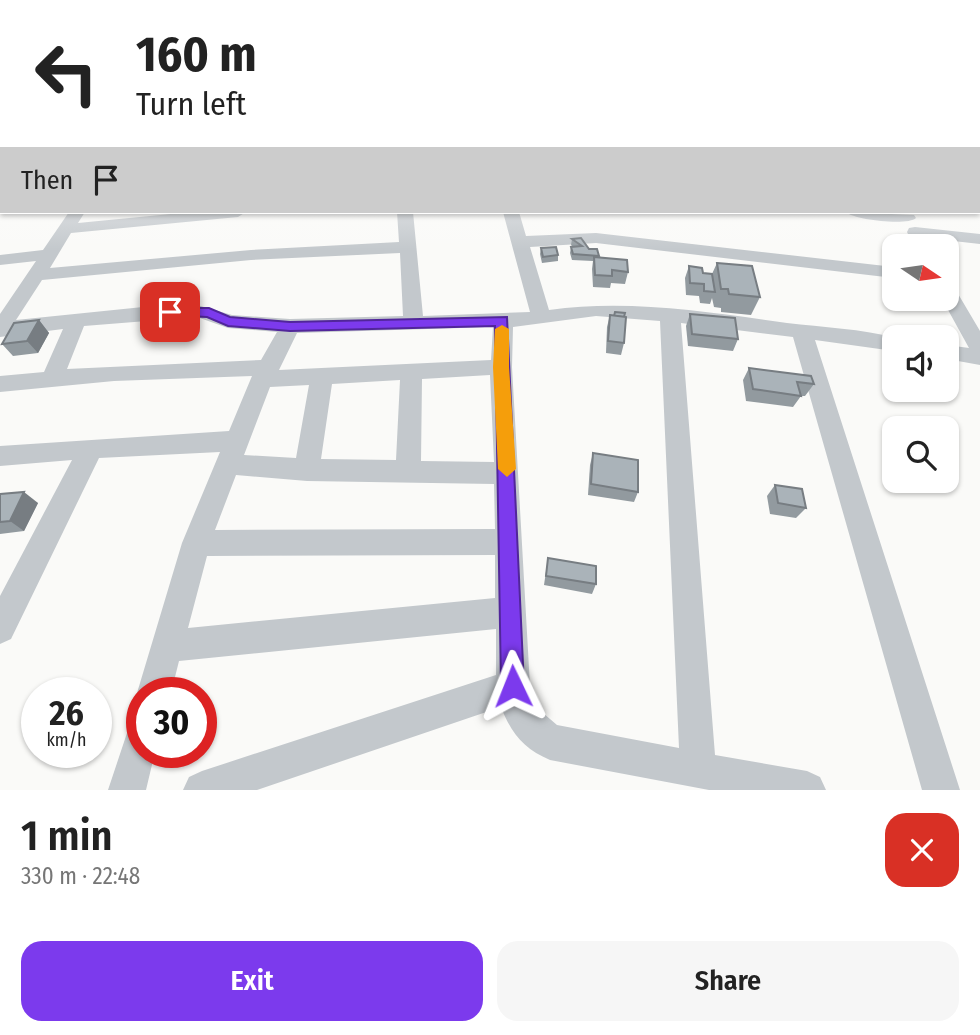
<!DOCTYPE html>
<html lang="en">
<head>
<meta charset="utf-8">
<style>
  body { margin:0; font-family:"Fira Sans Condensed",sans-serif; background:#f6f6f6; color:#222; height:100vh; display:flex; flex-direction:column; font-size:26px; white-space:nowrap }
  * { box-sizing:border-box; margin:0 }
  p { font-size:23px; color:#767676 }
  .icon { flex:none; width:38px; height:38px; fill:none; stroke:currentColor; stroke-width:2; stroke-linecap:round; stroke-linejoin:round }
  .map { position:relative; height:790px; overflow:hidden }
  .drawer { display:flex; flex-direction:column; background:#fff; flex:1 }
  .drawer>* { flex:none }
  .hud { position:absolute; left:0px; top:0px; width:980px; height:214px; box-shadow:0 2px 5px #0004; background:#fff; color:#222; overflow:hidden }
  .needle { width:46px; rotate:103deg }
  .buttons { position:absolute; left:882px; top:234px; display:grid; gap:14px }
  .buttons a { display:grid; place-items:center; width:77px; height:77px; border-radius:14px; background:#fff; box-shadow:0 2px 5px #0004; font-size:35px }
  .speed { position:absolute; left:21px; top:677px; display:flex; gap:14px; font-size:35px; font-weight:700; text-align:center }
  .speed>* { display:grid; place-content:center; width:91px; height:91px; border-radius:50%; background:#fff; box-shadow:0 2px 5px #0004; line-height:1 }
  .speed small { font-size:18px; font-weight:400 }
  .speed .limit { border:10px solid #d22; background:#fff; color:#111 }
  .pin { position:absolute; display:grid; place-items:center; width:60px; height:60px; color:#fff; margin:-30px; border-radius:14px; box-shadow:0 4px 10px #0006 }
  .me { position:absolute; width:77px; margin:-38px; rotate:358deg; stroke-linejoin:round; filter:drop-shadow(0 0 5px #0008) }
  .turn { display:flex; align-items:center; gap:24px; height:147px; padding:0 21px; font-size:32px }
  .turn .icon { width:91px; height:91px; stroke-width:2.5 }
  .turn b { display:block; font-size:49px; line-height:60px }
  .then { display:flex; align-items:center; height:66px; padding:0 21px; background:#0003; gap:14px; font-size:26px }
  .round { display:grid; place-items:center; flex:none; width:74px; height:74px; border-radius:21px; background:#f6f6f6 }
  .headline { display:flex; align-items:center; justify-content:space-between; height:119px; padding:0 21px }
  h1 { font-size:42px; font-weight:600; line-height:52px }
  .primary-button { display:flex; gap:14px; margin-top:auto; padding:14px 21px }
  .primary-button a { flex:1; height:80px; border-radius:21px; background:#7c3aed; color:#fff; font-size:28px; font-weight:600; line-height:80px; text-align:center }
  .primary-button a+a { background:#f6f6f6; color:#222 }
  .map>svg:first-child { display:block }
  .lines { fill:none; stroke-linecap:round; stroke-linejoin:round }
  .minor { fill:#c3c8cc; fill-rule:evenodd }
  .wall { fill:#929a9f }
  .shaded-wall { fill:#777d82 }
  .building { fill:#aab3b9; stroke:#777d82; stroke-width:2 }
  .route { fill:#7c3aed; stroke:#51269a; stroke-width:2 }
  .slow { fill:#f59e0b }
</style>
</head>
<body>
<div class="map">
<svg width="980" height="790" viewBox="0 0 980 790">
  <rect width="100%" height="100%" fill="#fafaf8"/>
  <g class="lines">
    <g class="minor">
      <rect x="978" y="141" width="2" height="6"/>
      <rect x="0" y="144" width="2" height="8"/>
      <rect x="0" y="173" width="2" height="8"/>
      <rect x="978" y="186" width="2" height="10"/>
      <path d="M0,204L2,212H8L0,214Z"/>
      <path d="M69,212H85L78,223L191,212H246L238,217L71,233L50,268L251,250L399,242L397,212H413L423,316L530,312L503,212H519L526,236L596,233L894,267V278L596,243L530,247L549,310C629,299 708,312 787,323C822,327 862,329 897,338H894V351L815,340L960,790H922L793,337L681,323L715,755L807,771L820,777L826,790H709L550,760C524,749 511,733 501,707L257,790H183L189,777L202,771L496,675V629L179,661L171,693H142V704L137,693L182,543L220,452L99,458L11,639L0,644V596L72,460L0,466V446L229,431L252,376L114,381L0,392V376L44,372L63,329L0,337V314L36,261L0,265V255L43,250ZM400,253L403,316L290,319L232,315L197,305L143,307L16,320L42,280L251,260ZM596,316L660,321L679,748L557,725L536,707L530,686L512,367L513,327ZM197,317L228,328L277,332L261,360L67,369L84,326ZM493,327L491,360L279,370L297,333ZM490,375L494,462L421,461L422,379ZM400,380L396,460L321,459L332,384ZM309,385L296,458L244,455L270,387ZM236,475L307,481L494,484L495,529L215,530ZM495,555V598L188,628L207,556Z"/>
      <path d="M846,212L914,215L916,218C908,226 854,220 846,212Z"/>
      <path d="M915,227L980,234V244L909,236L907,232L909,228Z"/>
      <path d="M947,285L954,287L980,331V365L947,359V345L969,348L942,299H947Z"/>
      <path d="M142,718V752H155L146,790H108L130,724Z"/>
    </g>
  </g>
  <g class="wall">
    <path d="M572,239L599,256L598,258L628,272L625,284L611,283L610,288L593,287L592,269L593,261L572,260L570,253L571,247H573L571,245Z"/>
    <path d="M541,248L558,255V261L542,263L540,254Z"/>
    <path d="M717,263L760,297L751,315L721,312V308L714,307L712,298L710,304L700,303L699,296L686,295L685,278L689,266L703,273L712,274Z"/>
    <path d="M892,292H894V299H912L909,304L892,303L888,298Z"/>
    <path d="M690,314L738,339L733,351L688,346L686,326Z"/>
    <path d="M610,315L624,343L621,355L606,353L607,327Z"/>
    <path d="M39,320L49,333L38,353L13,356L2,344Z"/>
    <path d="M749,368L814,384L805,396H801L793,407L746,401L743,380Z"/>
    <path d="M593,453L638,492L634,502L588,495L590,465Z"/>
    <path d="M775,485L806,508L796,518L770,514L767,496Z"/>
    <path d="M0,494L38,503L24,531L0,534Z"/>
    <path d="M548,558L596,584L592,594L544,585Z"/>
  </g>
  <g class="shaded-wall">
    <path d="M39,320L49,333L38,353L27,341Z"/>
    <path d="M24,492L38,503L24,531L10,521Z"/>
  </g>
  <g class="building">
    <path d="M581,238L589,249H597L599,256L573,254L571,247L582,246L572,239Z"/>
    <path d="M556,247L558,255L543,257L541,248Z"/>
    <path d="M594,257L627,260L628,272L612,270V276L595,275Z"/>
    <path d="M717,263L752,266L760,297L729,294L728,289H721Z"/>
    <path d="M689,266L702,268L703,273L712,274L715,292L704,291V284L690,283Z"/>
    <path d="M615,312L625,313L624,317L614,316Z"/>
    <path d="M690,314L735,318L738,339L692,334Z"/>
    <path d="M610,315L626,317L624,343L608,341Z"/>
    <path d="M39,320L27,341L2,344L14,323Z"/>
    <path d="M749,368L811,376L814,384L797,382L801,396L753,389Z"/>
    <path d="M593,453L638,460V492L591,484Z"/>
    <path d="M775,485L802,489L806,508L778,503Z"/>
    <path d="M24,492L10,521L0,522V494Z"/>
    <path d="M548,558L596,566V584L546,576Z"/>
  </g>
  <linearGradient id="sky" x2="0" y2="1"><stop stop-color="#96bcdc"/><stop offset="0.56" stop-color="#fdfdfc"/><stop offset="1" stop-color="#fdfdfc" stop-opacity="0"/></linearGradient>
  <rect width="980" height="251" fill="url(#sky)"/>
  <path class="route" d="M170,308H209L230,317L290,322L507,317L524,686L521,694L513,697L504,694L501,686L495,326L290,331L228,326L207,317L165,315V309Z"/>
  <path class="slow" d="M502,325L509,329V367L516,469L507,477L498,469L493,367L495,329Z"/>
</svg>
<div class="buttons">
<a><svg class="needle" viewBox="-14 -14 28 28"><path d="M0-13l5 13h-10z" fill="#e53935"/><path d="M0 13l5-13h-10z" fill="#767676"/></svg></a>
<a><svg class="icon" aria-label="sound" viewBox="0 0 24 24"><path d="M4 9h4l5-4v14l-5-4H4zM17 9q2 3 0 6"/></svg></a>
<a><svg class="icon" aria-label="search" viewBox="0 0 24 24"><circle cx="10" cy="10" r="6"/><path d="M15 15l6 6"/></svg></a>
</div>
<div class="speed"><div>26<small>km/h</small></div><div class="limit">30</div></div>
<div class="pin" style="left:170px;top:312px;background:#d93025"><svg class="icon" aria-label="arrive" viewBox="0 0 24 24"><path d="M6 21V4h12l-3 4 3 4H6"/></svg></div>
<svg class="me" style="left:513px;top:686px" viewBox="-20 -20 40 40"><path d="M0-17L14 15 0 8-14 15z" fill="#7c3aed" stroke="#fff" stroke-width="4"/></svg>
<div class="hud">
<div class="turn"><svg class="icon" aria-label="left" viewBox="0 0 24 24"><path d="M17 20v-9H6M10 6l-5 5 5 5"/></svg><div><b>160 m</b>Turn left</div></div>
<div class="then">Then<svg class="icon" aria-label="arrive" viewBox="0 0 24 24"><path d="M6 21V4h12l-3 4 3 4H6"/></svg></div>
</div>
</div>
<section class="drawer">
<div class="headline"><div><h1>1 min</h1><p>330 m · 22:48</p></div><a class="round" style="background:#d93025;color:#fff"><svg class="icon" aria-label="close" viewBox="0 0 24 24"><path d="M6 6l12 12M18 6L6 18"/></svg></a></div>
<div class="primary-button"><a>Exit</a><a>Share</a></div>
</section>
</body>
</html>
